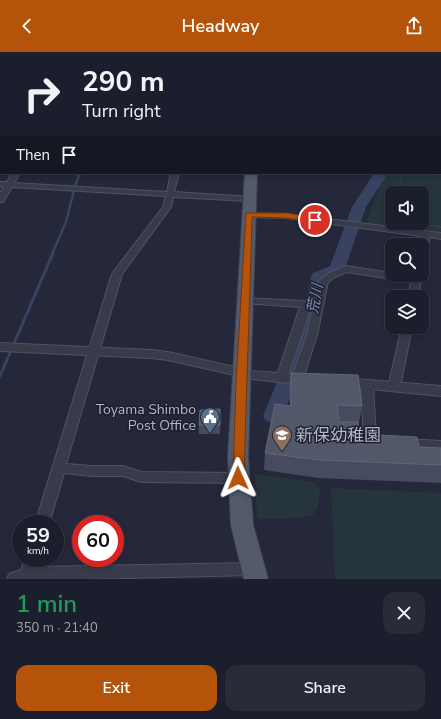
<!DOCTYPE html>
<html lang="en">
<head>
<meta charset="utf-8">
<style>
  body { margin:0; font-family:"Nunito Sans","Noto Sans JP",sans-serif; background:#282b38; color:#f1f3f6; height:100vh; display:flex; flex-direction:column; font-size:15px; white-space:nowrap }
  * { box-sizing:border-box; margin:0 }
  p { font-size:13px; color:#a0a2a9 }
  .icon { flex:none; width:22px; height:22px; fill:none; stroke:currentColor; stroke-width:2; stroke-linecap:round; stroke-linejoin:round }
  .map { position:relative; height:527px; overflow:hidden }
  .side { display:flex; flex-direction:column; background:#1b1e2c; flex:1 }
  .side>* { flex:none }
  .top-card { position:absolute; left:0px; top:0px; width:441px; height:122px; box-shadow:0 2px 6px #0003,0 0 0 1px #393c48; background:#1b1e2c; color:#f1f3f6; overflow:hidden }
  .controls { position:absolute; left:385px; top:134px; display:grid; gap:8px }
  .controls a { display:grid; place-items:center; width:44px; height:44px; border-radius:8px; background:#1b1e2c; box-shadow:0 2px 6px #0003,0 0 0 1px #393c48; font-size:20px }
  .speed { position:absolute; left:12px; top:463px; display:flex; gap:8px; font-size:20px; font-weight:700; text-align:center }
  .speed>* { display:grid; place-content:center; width:52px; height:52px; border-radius:50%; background:#1b1e2c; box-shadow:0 2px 6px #0003,0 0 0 1px #393c48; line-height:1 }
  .speed small { font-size:10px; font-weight:400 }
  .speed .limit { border:6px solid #d22; background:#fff; color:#111 }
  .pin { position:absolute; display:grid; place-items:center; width:34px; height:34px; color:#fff; margin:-17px; border:2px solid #fff; border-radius:50%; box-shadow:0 1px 4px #0007 }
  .me { position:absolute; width:44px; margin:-22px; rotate:359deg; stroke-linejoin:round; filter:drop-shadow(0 0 3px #0008) }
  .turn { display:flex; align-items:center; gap:14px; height:84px; padding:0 16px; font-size:18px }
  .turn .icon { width:52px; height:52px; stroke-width:2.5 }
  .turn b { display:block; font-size:28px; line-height:34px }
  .then { display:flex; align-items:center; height:38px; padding:0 16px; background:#0003; gap:8px; font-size:15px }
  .round { display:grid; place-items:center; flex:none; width:42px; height:42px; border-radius:12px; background:#282b38 }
  .overview { display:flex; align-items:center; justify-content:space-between; height:68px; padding:0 16px }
  h1 { font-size:24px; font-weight:600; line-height:30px; color:#1e9e55 }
  .cta { display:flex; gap:8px; margin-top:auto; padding:8px 16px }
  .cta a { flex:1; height:46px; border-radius:12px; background:#b45309; color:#fff; font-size:16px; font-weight:600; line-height:46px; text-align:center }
  .cta a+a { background:#282b38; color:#f1f3f6 }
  header { display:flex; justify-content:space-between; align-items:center; height:52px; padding:0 16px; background:#b45309; color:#fff; font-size:18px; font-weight:600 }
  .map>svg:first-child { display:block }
  .green { fill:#26343b; fill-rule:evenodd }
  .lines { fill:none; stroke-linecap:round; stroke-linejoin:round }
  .stream-far1 { stroke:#3a4262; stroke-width:2.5 }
  .stream { stroke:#3a4262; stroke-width:3 }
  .river { fill:#3a4262; fill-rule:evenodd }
  .minor-casing { stroke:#4f5362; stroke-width:2 }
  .tertiary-casing { stroke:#4f5362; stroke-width:2 }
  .primary-casing { stroke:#404453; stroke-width:2 }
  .path { stroke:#435158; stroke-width:1; stroke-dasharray:2 2; stroke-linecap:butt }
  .minor { fill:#373b4a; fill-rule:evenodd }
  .tertiary { fill:#373b4a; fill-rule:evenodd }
  .primary { fill:#555a6a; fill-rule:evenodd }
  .wall { fill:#464b5f }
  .building { fill:#52576a; stroke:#616678 }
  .route { fill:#b45309; stroke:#753606 }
  .labels { text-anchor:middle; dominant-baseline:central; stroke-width:3; stroke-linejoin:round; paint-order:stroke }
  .poi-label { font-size:14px; fill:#b3b6c6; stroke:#1d202f; text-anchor:end }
  .water-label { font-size:15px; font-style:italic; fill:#7c86ac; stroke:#1d202f }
  .near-poi-label { font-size:17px; fill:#b3b6c6; stroke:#1d202f; text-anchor:start }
</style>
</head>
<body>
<header><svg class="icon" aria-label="back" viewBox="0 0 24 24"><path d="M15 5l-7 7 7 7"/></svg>Headway<svg class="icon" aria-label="share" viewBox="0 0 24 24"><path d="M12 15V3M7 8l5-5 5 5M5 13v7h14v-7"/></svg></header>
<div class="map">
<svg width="441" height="527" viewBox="0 0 441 527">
  <rect width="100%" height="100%" fill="#24283a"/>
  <g class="green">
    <path d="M441,52V180L366,171L380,133L382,121H440ZM392,141H422V171H392Z"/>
    <path d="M255,422L314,430L320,437L318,455L313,463L300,466L258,467L255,445Z"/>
    <path d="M331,436L441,441V527H335Z"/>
  </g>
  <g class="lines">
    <path class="stream-far1" d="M52,202L66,170L75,134L80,121"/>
    <path class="stream" d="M0,324L53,201"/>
    <g class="river">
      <rect x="440" y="44" width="1" height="6"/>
      <path d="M373,121H385V126L366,155L345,217L343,220L327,227L321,267L283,364L280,369L273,371L266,369L263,364L303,267L311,224L313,221L330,214L352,155L371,126Z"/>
    </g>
    <defs>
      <g id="minor">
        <path d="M0,0L2,1L0,5Z"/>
        <path d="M86,0H92L85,1Z"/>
        <rect x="170" y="0" width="6" height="1"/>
        <rect x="338" y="0" width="6" height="1"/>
        <rect x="0" y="71" width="1" height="4"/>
        <path d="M12,121H20L14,131L167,140L171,121H179L174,140L252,145V149H249L173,145L171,155L122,222L66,412L92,414H123L141,420L238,421L243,422L244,426L243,430L238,431L141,430L123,424H92L64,421L49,472H35L112,222L163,155L166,144L12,135L3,150H0V141L4,135L0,134V130H7Z"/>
        <path d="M246,161L286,162L441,181V187L430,185L426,200L422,203V193H419L421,184L286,166L249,165H246L245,163Z"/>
        <path d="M346,214L392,221V223L419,226L421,228L418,245H408L411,230L347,220L335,225L328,230L317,283L303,327L301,330H293L291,327L307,283L319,229L329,221Z"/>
        <path d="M246,246L306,249L311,252L304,277L286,329H278L276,326L300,255L243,251L241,249Z"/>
        <path d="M402,275H412L400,335L398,338H390L388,335Z"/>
        <path d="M367,330L371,331L373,334L376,386L393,388L395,391L393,394C385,397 374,396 366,393L364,390L361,334L363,331Z"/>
        <path d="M405,387L441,389V399L401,395L399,392L401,389Z"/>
        <path d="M25,506H39L36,515L252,511L257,513L259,517L257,521L252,523L87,527H7L9,522L21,518Z"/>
      </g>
      <g id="tertiary">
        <path d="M0,0L4,1H1V4Z"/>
        <path d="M0,291L151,298L168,300L252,319L306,323L311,325L313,328L311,331L306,333L252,327L168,308L151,306L0,299Z"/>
        <path d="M344,326L441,334V344L339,334L337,331L339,328Z"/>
      </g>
      <g id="primary">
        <rect x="252" y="0" width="8" height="1"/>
        <path d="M245,121H257L248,405L253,473L268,527H244L231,473L228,405Z"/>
      </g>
    </defs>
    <use href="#minor" class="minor-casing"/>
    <use href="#tertiary" class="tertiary-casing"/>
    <use href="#primary" class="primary-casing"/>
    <g class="path">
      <path d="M399,121L402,131L400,141"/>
      <path d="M411,171L441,175"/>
    </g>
    <use href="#minor" class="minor"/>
    <use href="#tertiary" class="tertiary"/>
    <use href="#primary" class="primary"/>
  </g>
  <g class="wall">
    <path d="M291,321L362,354L359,371H358L361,392H377L379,383L419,395L441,396V431L318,426L264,418L265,401L290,354L289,338Z"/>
    <path d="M220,357V382H199V373Z"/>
  </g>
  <g class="building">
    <path d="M291,321L358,323L362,354L337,353L339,370H358L361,392H380L379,383L417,385L419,395L441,396V413L320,408L265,401L275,352L291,354Z"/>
    <path d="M220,357V373H199L200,358Z"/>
  </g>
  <path class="route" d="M246,161H286L315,165L319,168L315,170L286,166L252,165C250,252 246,339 244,426L243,429L238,431L234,429L233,426L236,331Z"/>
  <defs>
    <symbol id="civic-pin" viewBox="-11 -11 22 30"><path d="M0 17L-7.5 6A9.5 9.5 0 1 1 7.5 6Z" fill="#5c6f8a" stroke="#1d202f"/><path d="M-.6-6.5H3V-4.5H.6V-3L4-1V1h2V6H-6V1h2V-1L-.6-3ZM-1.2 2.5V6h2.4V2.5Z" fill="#fff"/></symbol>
    <symbol id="school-pin" viewBox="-11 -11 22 30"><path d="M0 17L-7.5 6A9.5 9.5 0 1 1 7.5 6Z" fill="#8d6e63" stroke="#1d202f"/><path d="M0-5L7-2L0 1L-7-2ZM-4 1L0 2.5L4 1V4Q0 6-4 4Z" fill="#fff"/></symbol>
  </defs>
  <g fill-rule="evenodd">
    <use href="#civic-pin" x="199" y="354" width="22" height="30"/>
    <use href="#school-pin" x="271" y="372" width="22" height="30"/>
  </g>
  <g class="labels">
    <g class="poi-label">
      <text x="196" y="357">Toyama Shimbo<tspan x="196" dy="16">Post Office</tspan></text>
    </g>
    <g class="water-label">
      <text transform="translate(315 247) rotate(-80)">荒川</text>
    </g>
    <g class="near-poi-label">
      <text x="296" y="383">新保幼稚園</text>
    </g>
  </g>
</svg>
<div class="controls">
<a><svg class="icon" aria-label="sound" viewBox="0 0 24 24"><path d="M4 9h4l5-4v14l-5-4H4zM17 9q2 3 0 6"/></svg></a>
<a><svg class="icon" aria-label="search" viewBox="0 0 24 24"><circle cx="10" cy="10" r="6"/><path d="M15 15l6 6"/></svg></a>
<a><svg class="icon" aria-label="layers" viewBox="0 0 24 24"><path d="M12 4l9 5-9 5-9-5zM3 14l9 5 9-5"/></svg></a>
</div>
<div class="speed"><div>59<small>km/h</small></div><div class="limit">60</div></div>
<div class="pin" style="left:315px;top:168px;background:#d93025"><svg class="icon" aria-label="arrive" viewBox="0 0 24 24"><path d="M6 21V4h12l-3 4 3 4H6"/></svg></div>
<svg class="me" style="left:238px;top:426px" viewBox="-20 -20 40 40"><path d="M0-17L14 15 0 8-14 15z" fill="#b45309" stroke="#fff" stroke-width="4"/></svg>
<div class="top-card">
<div class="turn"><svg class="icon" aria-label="right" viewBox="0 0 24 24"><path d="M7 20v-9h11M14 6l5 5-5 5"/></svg><div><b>290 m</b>Turn right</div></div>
<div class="then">Then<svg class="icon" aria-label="arrive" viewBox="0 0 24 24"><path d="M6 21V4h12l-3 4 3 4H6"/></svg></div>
</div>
</div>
<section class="side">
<div class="overview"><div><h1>1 min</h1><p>350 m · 21:40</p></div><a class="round"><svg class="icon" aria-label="close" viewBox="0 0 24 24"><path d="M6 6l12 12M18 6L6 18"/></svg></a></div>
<div class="cta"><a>Exit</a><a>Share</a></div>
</section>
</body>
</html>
